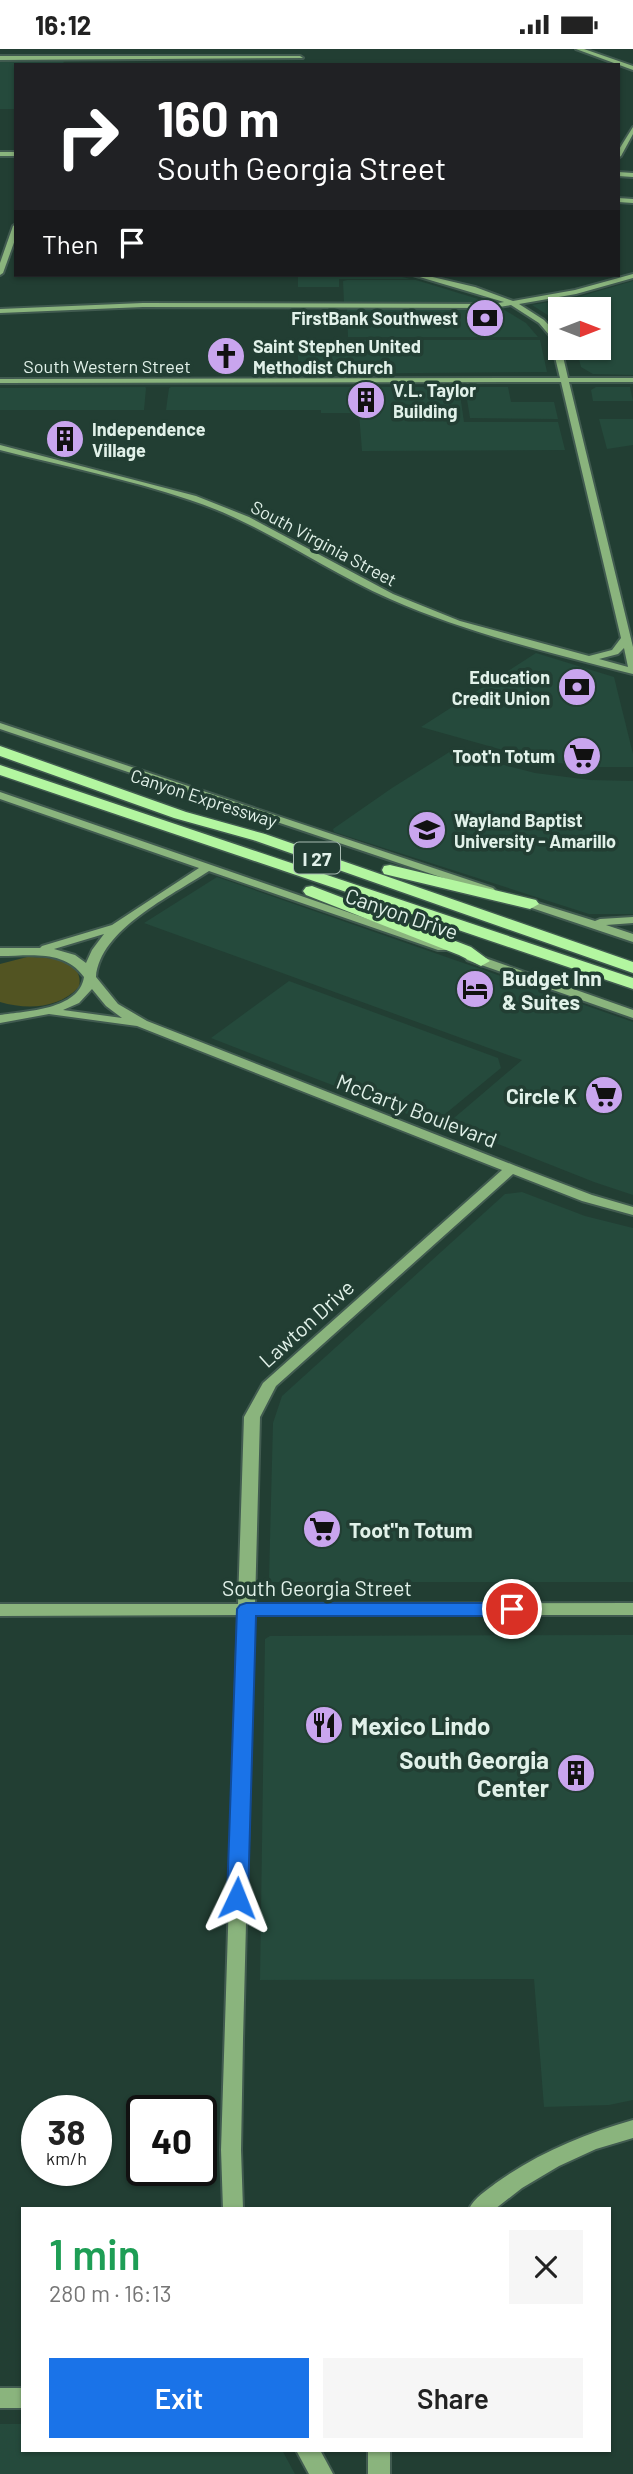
<!DOCTYPE html>
<html lang="en">
<head>
<meta charset="utf-8">
<style>
  body { margin:0; font-family:Barlow,sans-serif; background:#f6f6f6; color:#222; height:100vh; display:flex; flex-direction:column; font-size:26px; white-space:nowrap }
  * { box-sizing:border-box; margin:0 }
  p { font-size:23px; color:#767676 }
  .icon { flex:none; width:38px; height:38px; fill:none; stroke:currentColor; stroke-width:2; stroke-linecap:round; stroke-linejoin:round }
  .map { position:relative; flex:1; overflow:hidden }
  .side { position:absolute; left:21px; top:2158px; width:590px; height:245px; display:flex; flex-direction:column; background:#fff; border-radius:0px; box-shadow:0 2px 5px #0004 }
  .side>* { flex:none }
  .banner { position:absolute; left:14px; top:14px; width:606px; height:214px; border-radius:0px; box-shadow:0 2px 5px #0004; background:#202124; color:#fff; overflow:hidden }
  .needle { width:46px; rotate:90deg }
  .buttons { position:absolute; left:548px; top:248px; display:grid; gap:14px }
  .buttons a { display:grid; place-items:center; width:63px; height:63px; border-radius:0px; background:#fff; box-shadow:0 2px 5px #0004; font-size:35px }
  .speed { position:absolute; left:21px; top:2046px; display:flex; gap:14px; font-size:35px; font-weight:700; text-align:center }
  .speed>* { display:grid; place-content:center; width:91px; height:91px; border-radius:50%; background:#fff; box-shadow:0 2px 5px #0004; line-height:1 }
  .speed small { font-size:18px; font-weight:400 }
  .speed .limit { border:4px solid #111; border-radius:10px; background:#fff; color:#111 }
  .pin { position:absolute; display:grid; place-items:center; width:60px; height:60px; color:#fff; margin:-30px; border:4px solid #fff; border-radius:50%; box-shadow:0 2px 7px #0007 }
  .me { position:absolute; width:77px; margin:-38px; rotate:2deg; stroke-linejoin:round; filter:drop-shadow(0 0 5px #0008) }
  .turn { display:flex; align-items:center; gap:24px; height:147px; padding:0 28px; font-size:32px }
  .turn .icon { width:91px; height:91px; stroke-width:2.5 }
  .turn b { display:block; font-size:49px; line-height:60px }
  .then { display:flex; align-items:center; height:66px; padding:0 28px; background:#0003; gap:14px; font-size:26px }
  .round { display:grid; place-items:center; flex:none; width:74px; height:74px; border-radius:0px; background:#f6f6f6 }
  .head { display:flex; align-items:center; justify-content:space-between; height:119px; padding:0 28px }
  h1 { font-size:42px; font-weight:600; line-height:52px; color:#1e9e55 }
  .action { display:flex; gap:14px; margin-top:auto; padding:14px 28px }
  .action a { flex:1; height:80px; border-radius:0px; background:#1a73e8; color:#fff; font-size:28px; font-weight:600; line-height:80px; text-align:center }
  .action a+a { background:#f6f6f6; color:#222 }
  .status { display:flex; justify-content:space-between; align-items:center; height:49px; padding:0 35px; background:#fff; direction:ltr }
  .status svg { height:19px; fill:currentColor }
  .map>svg:first-child { display:block }
  .built { fill:#254a3c }
  .green { fill:#525422 }
  .lines { fill:none; stroke-linecap:round; stroke-linejoin:round }
  .secondary-casing { stroke:#415b50; stroke-width:4 }
  .highway-casing { stroke:#415b50; stroke-width:3 }
  .secondary { fill:#8ab47d; fill-rule:evenodd }
  .highway { fill:#b3f6a0; fill-rule:evenodd }
  .route { fill:#1a73e8; stroke:#114b97; stroke-width:2 }
  .labels { text-anchor:middle; dominant-baseline:central; stroke-width:7; stroke-linejoin:round; paint-order:stroke }
  .far-poi-label { font-size:18px; font-weight:bold; fill:#e1f1e9; stroke:#223e33; text-anchor:start }
  .far-street-label { font-size:18px; fill:#e1f1e9; stroke:#223e33 }
  .shield { fill:#223e33; stroke:#a8bbb2; stroke-width:2 }
  .shield-label { font-size:19px; font-weight:bold; fill:#e1f1e9 }
  .street-label { font-size:21px; fill:#e1f1e9; stroke:#223e33 }
  .poi-label { font-size:21px; font-weight:bold; fill:#e1f1e9; stroke:#223e33; text-anchor:start }
  .near-poi-label { font-size:24px; font-weight:bold; fill:#e1f1e9; stroke:#223e33; text-anchor:start }
</style>
</head>
<body>
<div class="status"><b>16:12</b><svg viewBox="0 0 49 12"><path d="M0 12V9h3v3zM5 12V6h3v6zM10 12V3h3v9zM15 12V0h3v12zM26 1h20v11H26zM47 4h2v5h-2z"/></svg></div>
<div class="map">
<svg width="633" height="2425" viewBox="0 0 633 2425">
  <rect width="100%" height="100%" fill="#223e33"/>
  <g class="built">
    <path d="M0,11H64L63,16H16V60H0Z"/>
    <path d="M298,226H395L410,230H339V238H298Z"/>
    <path d="M347,231H416L488,253L344,254L343,232Z"/>
    <path d="M633,232V326L593,325L581,318L576,299H598V261H560V274L532,256L578,248Z"/>
    <path d="M347,260H503L526,274L538,288H348Z"/>
    <path d="M297,291H540L547,323L299,325Z"/>
    <path d="M171,338H459L464,373H558L565,401L362,402L359,364H321V361H166L169,339Z"/>
    <path d="M465,338H508L511,353H554L558,370L470,369Z"/>
    <path d="M596,338H630L633,352H593L591,341Z"/>
    <path d="M0,339L145,338L146,339L144,361H0Z"/>
    <path d="M599,370H633V396L607,400Z"/>
    <path d="M536,604L614,628L633,705V718H593L542,712L421,678Z"/>
    <path d="M451,702L535,724L590,731L633,732V865H589L334,783L333,780L392,739Z"/>
    <path d="M217,828L633,973V1146L594,1133L447,1075L522,1011L144,874Z"/>
    <path d="M289,932L498,1009L501,1019L433,1075L211,989Z"/>
    <path d="M522,1143L585,1167L633,1179V1533H272L269,1530L273,1374L282,1347L505,1145Z"/>
    <path d="M633,1586V2051L609,2056L544,2058L534,1930L260,1931L265,1590L270,1587Z"/>
    <path d="M0,2375H23V2401H282L295,2425H0Z"/>
  </g>
  <path class="green" d="M27,908C47,908 85,910 79,938C58,960 27,961 0,953V915Z"/>
  <g class="lines">
    <defs>
      <g id="secondary">
        <path d="M576,0H584L633,17V21Z"/>
        <path d="M0,7H300L303,9L0,11Z"/>
        <path d="M633,78V85L621,107L618,109V102Z"/>
        <rect x="0" y="103" width="16" height="4"/>
        <path d="M618,123L633,124V128L618,127Z"/>
        <path d="M618,149L633,150V154L618,153Z"/>
        <path d="M16,175V188L3,224L0,226V214L13,177Z"/>
        <path d="M633,225V229L576,245L519,255L544,271L558,286L568,329H633V333H569L633,598V625C551,604 467,584 390,550C322,520 261,474 190,451C128,430 63,417 0,401V396L196,447L249,468L393,545L460,572L589,607L612,601L621,589L561,333L0,334V330L560,329L550,287L539,274L511,256L493,259L143,258L0,264V260L143,254L493,255L504,253L413,226H424L475,238L513,252L575,241ZM624,599L628,618L599,610L618,605Z"/>
        <path d="M0,674L493,839L495,841L489,844L485,843L0,680Z"/>
        <path d="M0,743L446,897V901H438L209,822C171,847 100,880 96,928L118,955L147,972L516,1117L592,1146L633,1158V1166L582,1152L513,1125L276,1337L260,1368L255,1555L633,1554V1566H254L243,1990L241,2101L243,2160H223L221,2101L238,1566L0,1567V1555H238L244,1368L263,1334L502,1121L137,977L49,965L0,974V966C26,962 79,961 84,928C64,900 30,907 0,907V899H40L42,897L112,876L199,819L0,750ZM104,885L92,901L86,914L75,906L54,900ZM92,940L106,957L122,969L63,961L79,954Z"/>
        <path d="M518,848L595,872L600,870L633,868V874L606,876L633,885V893L514,853L512,851Z"/>
        <path d="M471,904L633,961V969L467,911L465,908Z"/>
        <path d="M633,2071V2089L596,2100L559,2117L522,2139L495,2160H469C474,2149 487,2141 496,2134C538,2104 584,2085 633,2071Z"/>
        <rect x="0" y="2339" width="23" height="20"/>
        <path d="M296,2401H320L333,2425H309Z"/>
        <rect x="368" y="2401" width="22" height="24"/>
      </g>
      <g id="highway">
        <path d="M0,697L186,763L265,785L633,913V924L253,791L174,769L0,707Z"/>
        <path d="M0,716L633,929V940L0,726Z"/>
        <path d="M390,816L536,851L539,855L530,860L384,825L382,821L384,817Z"/>
        <path d="M312,837L471,898L490,912L481,917L459,906L306,846L303,842L306,838Z"/>
      </g>
    </defs>
    <use href="#secondary" class="secondary-casing"/>
    <use href="#highway" class="highway-casing"/>
    <use href="#secondary" class="secondary"/>
    <use href="#highway" class="highway"/>
  </g>
  <path class="route" d="M246,1554H512L519,1556L522,1560L519,1565L512,1567H256L248,1849L245,1855L237,1857L230,1855L227,1849L237,1560L240,1556Z"/>
  <defs>
    <symbol id="bank-disc" viewBox="-11 -11 22 22"><circle r="9.5" fill="#c9a5ee" stroke="#223e33"/><path d="M-6-4H6V4H-6ZM0-2.3a2.3 2.3 0 1 0 0 4.6a2.3 2.3 0 1 0 0-4.6Z" fill="#111"/></symbol>
    <symbol id="church-disc" viewBox="-11 -11 22 22"><circle r="9.5" fill="#c9a5ee" stroke="#223e33"/><path d="M-1.2-6h2.4v3.5h3.3v2.4h-3.3V6h-2.4V-.1h-3.3v-2.4h3.3Z" fill="#111"/></symbol>
    <symbol id="building-disc" viewBox="-11 -11 22 22"><circle r="9.5" fill="#c9a5ee" stroke="#223e33"/><path d="M-4-6H4V6H1V3H-1V6H-4ZM-2.5-4.3h1.7v1.8h-1.7ZM.8-4.3h1.7v1.8H.8ZM-2.5-1h1.7V.8h-1.7ZM.8-1h1.7V.8H.8Z" fill="#111"/></symbol>
    <symbol id="supermarket-disc" viewBox="-11 -11 22 22"><circle r="9.5" fill="#c9a5ee" stroke="#223e33"/><path d="M-6-5.5h2.5l.6 2H6L4.5 2H-2.5L-4.4-4H-6ZM-1.5 3.2a1.3 1.3 0 1 0 .1 0ZM3 3.2a1.3 1.3 0 1 0 .1 0Z" fill="#111"/></symbol>
    <symbol id="university-disc" viewBox="-11 -11 22 22"><circle r="9.5" fill="#c9a5ee" stroke="#223e33"/><path d="M0-5L7-2L0 1L-7-2ZM-4 1L0 2.5L4 1V4Q0 6-4 4Z" fill="#111"/></symbol>
    <symbol id="hotel-disc" viewBox="-11 -11 22 22"><circle r="9.5" fill="#c9a5ee" stroke="#223e33"/><path d="M-6-4.5h1.5V1H6V5H4.5V3h-9V5H-6ZM-4 0a1.8 1.8 0 1 1 3.6 0ZM.5 0V-2.5h3Q6-2.5 6 0Z" fill="#111"/></symbol>
    <symbol id="restaurant-disc" viewBox="-11 -11 22 22"><circle r="9.5" fill="#c9a5ee" stroke="#223e33"/><path d="M-5-6h1v4h1v-4h1v4h1v-4h1v5L-1.5 .5V6h-2V.5L-5-1ZM5-6V6H3V1.5H1.5Q1.5-4 5-6Z" fill="#111"/></symbol>
  </defs>
  <g fill-rule="evenodd">
    <use href="#bank-disc" x="463" y="247" width="44" height="44"/>
    <use href="#church-disc" x="204" y="285" width="44" height="44"/>
    <use href="#building-disc" x="344" y="329" width="44" height="44"/>
    <use href="#building-disc" x="43" y="368" width="44" height="44"/>
    <use href="#bank-disc" x="555" y="616" width="44" height="44"/>
    <use href="#supermarket-disc" x="560" y="685" width="44" height="44"/>
    <use href="#university-disc" x="405" y="759" width="44" height="44"/>
    <use href="#hotel-disc" x="453" y="918" width="44" height="44"/>
    <use href="#supermarket-disc" x="582" y="1024" width="44" height="44"/>
    <use href="#supermarket-disc" x="300" y="1458" width="44" height="44"/>
    <use href="#restaurant-disc" x="302" y="1654" width="44" height="44"/>
    <use href="#building-disc" x="554" y="1702" width="44" height="44"/>
  </g>
  <g class="labels">
    <g class="far-poi-label">
      <text x="458" y="269" text-anchor="end">FirstBank Southwest</text>
      <text x="253" y="297">Saint Stephen United<tspan x="253" dy="21">Methodist Church</tspan></text>
      <text x="393" y="341">V.L. Taylor<tspan x="393" dy="21">Building</tspan></text>
      <text x="92" y="380">Independence<tspan x="92" dy="21">Village</tspan></text>
      <text x="550" y="628" text-anchor="end">Education<tspan x="550" dy="21">Credit Union</tspan></text>
      <text x="555" y="707" text-anchor="end">Toot'n Totum</text>
      <text x="454" y="771">Wayland Baptist<tspan x="454" dy="21">University - Amarillo</tspan></text>
    </g>
    <g class="far-street-label">
      <text x="107" y="317">South Western Street</text>
      <text transform="translate(324 494) rotate(28)">South Virginia Street</text>
      <text transform="translate(204 749) rotate(18)">Canyon Expressway</text>
    </g>
    <rect class="shield" x="294" y="793.5" width="46" height="31" rx="5"/>
    <g class="shield-label">
      <text x="317" y="809">I 27</text>
    </g>
    <g class="street-label">
      <text transform="translate(402 864) rotate(19)">Canyon Drive</text>
      <text transform="translate(417 1061) rotate(21)">McCarty Boulevard</text>
      <text transform="translate(306 1274) rotate(-42)">Lawton Drive</text>
      <text x="317" y="1538">South Georgia Street</text>
    </g>
    <g class="poi-label">
      <text x="502" y="928">Budget Inn<tspan x="502" dy="24">&amp; Suites</tspan></text>
      <text x="577" y="1046" text-anchor="end">Circle K</text>
      <text x="349" y="1480">Toot"n Totum</text>
    </g>
    <g class="near-poi-label">
      <text x="351" y="1676">Mexico Lindo</text>
      <text x="549" y="1710" text-anchor="end">South Georgia<tspan x="549" dy="28">Center</tspan></text>
    </g>
  </g>
</svg>
<div class="buttons">
<a><svg class="needle" viewBox="-14 -14 28 28"><path d="M0-13l5 13h-10z" fill="#e53935"/><path d="M0 13l5-13h-10z" fill="#767676"/></svg></a>
</div>
<div class="speed"><div>38<small>km/h</small></div><div class="limit">40</div></div>
<div class="pin" style="left:512px;top:1560px;background:#d93025"><svg class="icon" aria-label="arrive" viewBox="0 0 24 24"><path d="M6 21V4h12l-3 4 3 4H6"/></svg></div>
<svg class="me" style="left:237px;top:1849px" viewBox="-20 -20 40 40"><path d="M0-17L14 15 0 8-14 15z" fill="#1a73e8" stroke="#fff" stroke-width="4"/></svg>
<div class="banner">
<div class="turn"><svg class="icon" aria-label="right" viewBox="0 0 24 24"><path d="M7 20v-9h11M14 6l5 5-5 5"/></svg><div><b>160 m</b>South Georgia Street</div></div>
<div class="then">Then<svg class="icon" aria-label="arrive" viewBox="0 0 24 24"><path d="M6 21V4h12l-3 4 3 4H6"/></svg></div>
</div>
<section class="side">
<div class="head"><div><h1>1 min</h1><p>280 m · 16:13</p></div><a class="round"><svg class="icon" aria-label="close" viewBox="0 0 24 24"><path d="M6 6l12 12M18 6L6 18"/></svg></a></div>
<div class="action"><a>Exit</a><a>Share</a></div>
</section>
</div>
</body>
</html>
